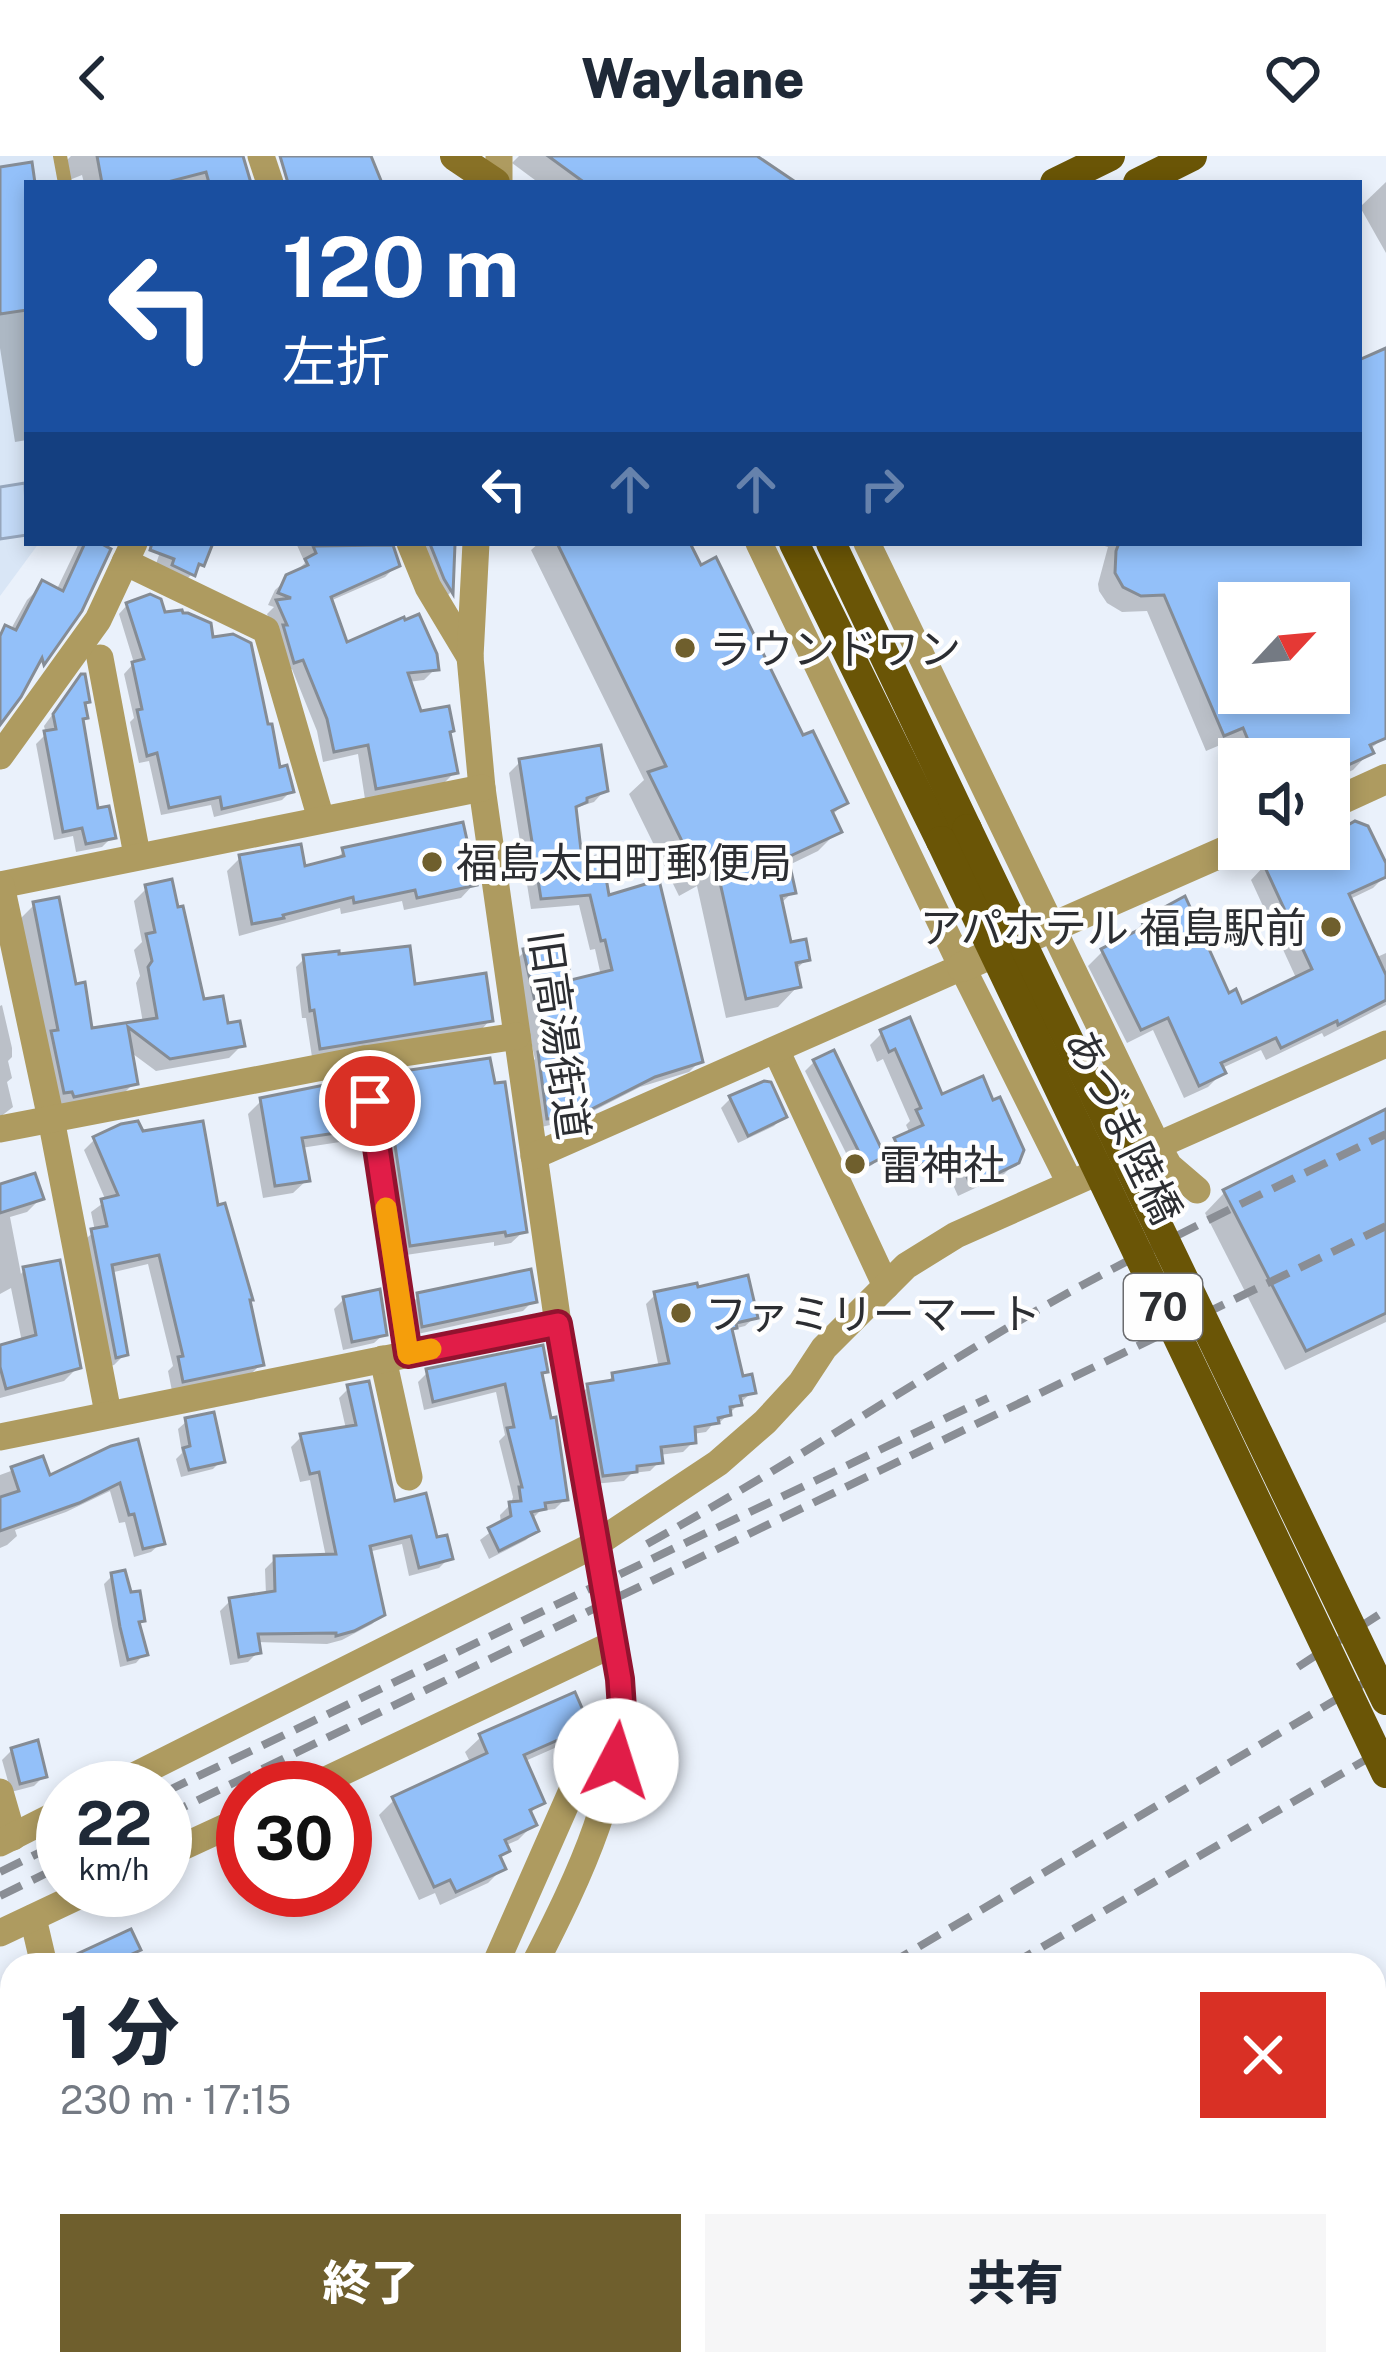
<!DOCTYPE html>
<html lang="ja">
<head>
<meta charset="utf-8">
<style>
  body { margin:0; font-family:"Public Sans","Noto Sans JP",sans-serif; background:#f6f6f7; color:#1f2937; height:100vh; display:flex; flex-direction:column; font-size:45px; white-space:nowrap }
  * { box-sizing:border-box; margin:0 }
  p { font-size:39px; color:#747a83 }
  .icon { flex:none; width:66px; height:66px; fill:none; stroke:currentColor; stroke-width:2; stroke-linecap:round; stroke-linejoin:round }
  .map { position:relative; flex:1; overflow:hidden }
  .side { position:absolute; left:0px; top:1797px; width:1386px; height:423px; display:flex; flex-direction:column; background:#fff; border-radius:36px 36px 0 0; box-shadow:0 6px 18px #0003 }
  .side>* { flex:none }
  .top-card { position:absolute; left:24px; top:24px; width:1338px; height:366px; border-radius:0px; box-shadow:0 6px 18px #0003; background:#1a4fa0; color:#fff; overflow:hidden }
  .needle { width:78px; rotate:64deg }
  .tools { position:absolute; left:1218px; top:426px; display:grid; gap:24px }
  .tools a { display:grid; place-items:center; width:132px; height:132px; border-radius:0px; background:#fff; box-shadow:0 6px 18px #0003; font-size:60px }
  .speed { position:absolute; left:36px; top:1605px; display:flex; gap:24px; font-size:60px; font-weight:700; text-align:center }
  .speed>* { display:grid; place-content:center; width:156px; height:156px; border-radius:50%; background:#fff; box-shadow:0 6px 18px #0003; line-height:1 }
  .speed small { font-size:30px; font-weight:400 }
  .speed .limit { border:18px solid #d22; background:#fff; color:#111 }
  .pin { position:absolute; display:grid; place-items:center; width:102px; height:102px; color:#fff; margin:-51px; border:6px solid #fff; border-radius:50%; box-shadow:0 3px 12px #0007 }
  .me { position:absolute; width:132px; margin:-66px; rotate:5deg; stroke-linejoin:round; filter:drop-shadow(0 0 9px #0008) }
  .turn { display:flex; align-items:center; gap:42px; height:252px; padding:0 60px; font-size:54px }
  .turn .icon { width:156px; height:156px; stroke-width:2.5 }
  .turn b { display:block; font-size:84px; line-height:102px }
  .lanes { display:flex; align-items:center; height:114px; padding:0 60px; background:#0003; justify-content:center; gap:60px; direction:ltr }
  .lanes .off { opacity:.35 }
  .round { display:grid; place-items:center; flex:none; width:126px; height:126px; border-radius:0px; background:#f6f6f7 }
  .overview { display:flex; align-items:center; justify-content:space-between; height:204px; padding:0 60px }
  h1 { font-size:72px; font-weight:800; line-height:90px }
  .button { display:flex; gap:24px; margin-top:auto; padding:24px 60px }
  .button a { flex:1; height:138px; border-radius:0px; background:#6f5f2d; color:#fff; font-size:48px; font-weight:800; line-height:138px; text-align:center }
  .button a+a { background:#f6f6f7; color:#1f2937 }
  header { display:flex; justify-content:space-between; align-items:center; height:156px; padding:0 60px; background:#fff; font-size:54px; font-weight:800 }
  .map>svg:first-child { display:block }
  .built { fill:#d9e6f6 }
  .water { fill:#c3daf7; stroke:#96a6bc; stroke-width:3 }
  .shadow { fill:#0003; fill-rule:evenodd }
  .building { fill:#93c0f9; stroke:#858c95; stroke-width:3; fill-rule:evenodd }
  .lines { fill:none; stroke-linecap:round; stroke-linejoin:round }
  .service { stroke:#ae9b60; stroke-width:14 }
  .minor { stroke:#ae9b60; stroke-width:27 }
  .tertiary { stroke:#ae9b60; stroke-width:30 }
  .secondary { stroke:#887126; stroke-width:30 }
  .primary { stroke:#6a5506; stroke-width:30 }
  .rail { stroke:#8a8e95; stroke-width:8; stroke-dasharray:24 12; stroke-linecap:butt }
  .primary-bridge { stroke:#6a5506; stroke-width:30 }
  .route-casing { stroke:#92132f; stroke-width:30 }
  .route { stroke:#e11d48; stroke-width:21 }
  .slow { stroke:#f59e0b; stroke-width:21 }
  .poi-dot { fill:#6f5f2d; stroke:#fefefe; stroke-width:4.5 }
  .labels { text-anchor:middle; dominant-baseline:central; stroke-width:9; stroke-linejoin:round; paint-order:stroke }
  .shield { fill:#fefefe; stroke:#6b6c6f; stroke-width:3 }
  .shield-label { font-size:39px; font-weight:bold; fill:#2c2e32 }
  .poi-label { font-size:42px; fill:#2c2e32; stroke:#fefefe; text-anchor:start }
  .street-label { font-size:42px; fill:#2c2e32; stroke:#fefefe }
</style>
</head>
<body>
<header><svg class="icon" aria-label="back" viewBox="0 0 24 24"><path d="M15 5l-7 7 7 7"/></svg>Waylane<svg class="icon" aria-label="heart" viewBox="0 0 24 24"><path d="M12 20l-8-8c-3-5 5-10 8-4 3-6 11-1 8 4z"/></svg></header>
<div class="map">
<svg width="1386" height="2218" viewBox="0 0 1386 2218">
  <rect width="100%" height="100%" fill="#eaf1fb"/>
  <path class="built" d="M0,0H54L58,27H27V387H39L0,440Z"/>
  <path class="water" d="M25,327L27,379L0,383V331Z"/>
  <g class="shadow">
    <path d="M71,0H239L249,27H84L82,19L67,25L60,11Z"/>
    <path d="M519,0H751L792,27H539L512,7Z"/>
    <path d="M0,14L32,27H27V284L15,286L0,192Z"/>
    <path d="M1386,26V97L1360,51Z"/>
    <path d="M1359,207L1386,210V580L1369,594L1370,596L1353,614L1329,625V603H1239V618L1225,587L1206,595L1147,455L1122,456L1107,447L1099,435L1098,428L1108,391L1095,387H1359ZM1239,447H1329V537H1239Z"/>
    <path d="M79,387H111L80,453L41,507L30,519L0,564V493L27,444L43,428L56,435Z"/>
    <path d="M163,387H210L202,408L181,429L155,411Z"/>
    <path d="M296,387H390L397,409L385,421L330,445L345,490L436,512L424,524L408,526L419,559L448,578L455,616L444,627L365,643L358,598L323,606L317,575L292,513L283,516L276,480L267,458L274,451L268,449L275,434L305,407Z"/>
    <path d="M412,387H451L450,437L441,446Z"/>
    <path d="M539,387H687L802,583L845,647L831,660L838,675L818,695L787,710L793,736L780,748L789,790L807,803L794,815L798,830L778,851L726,862L697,730L679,740L629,638L644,624L531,394Z"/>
    <path d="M128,448L163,459L210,485L291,635L282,644L214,661L211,649L161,659L149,605L139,607L130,566L134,562L124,518L134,507L119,458Z"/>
    <path d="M72,532L87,545L82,550L80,565L96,655L112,681L102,691L76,696L73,680L54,684L36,588L46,578L44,570Z"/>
    <path d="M520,606L605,634L594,646L578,651L573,656L579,706L607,742L700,905L689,916L640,931L562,971L550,973V969L537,972L528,910L535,903L513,807L524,796L569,827L601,820L595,793L590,794L579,749L531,753L509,617Z"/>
    <path d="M1355,668L1386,714V719L1373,732L1348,744L1375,802L1386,797V849L1324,881L1322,877L1266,904L1261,894L1220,913L1222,917L1208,931L1184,942L1153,874L1127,887L1088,810L1102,796L1129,782L1143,767L1241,851L1297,824L1251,724L1265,709L1300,693H1329V683Z"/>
    <path d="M344,695L474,728L461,742L404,754L402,745L341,758L340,752L239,780L227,715L240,702L302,714L332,707Z"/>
    <path d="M147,732L202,847L242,889L229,902L156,915L129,895L134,927L121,940L61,952L21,762L34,749L73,831L90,876L143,867L136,827L140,820L134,794L142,786L134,745Z"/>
    <path d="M305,802L413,831L490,864L481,874L312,901L306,862H302L296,811Z"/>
    <path d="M2,849L12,892V901L8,905L12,922L7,926L13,951L0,961V850Z"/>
    <path d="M882,877L941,942L1016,1006L1003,1019L958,1040L942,1004L896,1024L884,997L896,985L910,978L906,969L910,965L883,903L877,906L870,889Z"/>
    <path d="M814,906L881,1000L872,1009L856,1017L805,915Z"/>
    <path d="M398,919L524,1075L511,1087L494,1090V1086L399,1100L378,964L390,952L386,931Z"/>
    <path d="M731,942L784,960L774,970L738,987L721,952Z"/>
    <path d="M261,945L353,973L340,986L301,992L307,1024L293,1037L263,1042L248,958Z"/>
    <path d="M1386,956V1166L1285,1214L1205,1057L1225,1036Z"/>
    <path d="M95,983L215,1053L261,1208L250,1219L172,1235L168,1215L173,1210L148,1108L110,1117L125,1198L114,1209L105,1211L81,1087L95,1075L91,1056L106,1045L84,994Z"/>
    <path d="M0,1031L41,1042L27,1056L10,1061L21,1118L24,1114L78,1211L64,1225L0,1242V1192L22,1186L11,1132L0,1138Z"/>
    <path d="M656,1138L755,1161L745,1170L729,1174L741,1223L752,1236L718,1268L712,1269L706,1276L693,1278V1286L683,1296L659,1299V1306L650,1315L632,1317L624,1325L594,1328L578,1241L588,1231L605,1228L613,1220L659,1212L646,1148Z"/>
    <path d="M419,1140L533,1145L523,1155L413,1179L409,1150Z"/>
    <path d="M344,1143L384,1178L374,1187L343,1194L334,1153Z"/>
    <path d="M545,1215L539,1220L565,1343L555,1353L540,1355L531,1364L536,1374L526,1384L489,1403L480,1384L501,1368L500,1359L511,1348L513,1341L499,1285L505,1279L496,1236L424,1254L418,1226L428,1216Z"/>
    <path d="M349,1232L392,1348L435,1385L449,1402L439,1412L409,1420L402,1388L368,1396L382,1458L372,1468L342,1484L327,1488L256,1486L258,1496L248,1506L230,1509L220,1455L230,1445L266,1439L265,1413L275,1403L326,1401L310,1324L300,1326L291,1291L301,1281L346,1273L339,1242Z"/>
    <path d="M187,1265L221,1305L213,1313L181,1321L176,1303L182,1297L178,1273Z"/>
    <path d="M112,1293L161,1387L151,1396L134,1401L125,1366L119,1367L110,1335L66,1356L15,1374L17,1380L7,1389L0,1392V1319L41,1304L48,1323Z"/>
    <path d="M113,1419L142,1464L137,1469L144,1498L136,1507L120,1511L104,1428Z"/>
    <path d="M585,1567L566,1587L523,1606L541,1646L529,1659L533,1669L518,1684L504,1690L507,1695L498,1703L503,1712L488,1727L440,1749L435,1737L419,1744L379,1659L394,1644L471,1608L465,1596L481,1581Z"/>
    <path d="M12,1594L44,1620L34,1630L11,1636L2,1604Z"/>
    <path d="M12,1972V2015L0,2019V1976Z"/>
    <path d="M1374,2077L1386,2104V2167L1383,2169L1386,2176V2218H1268L1263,2208H1374Z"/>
    <path d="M51,2208H76L58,2214L60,2218H26Z"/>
    <path d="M497,2208H536L541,2218H502Z"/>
    <path d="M938,2208H950L955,2218H926Z"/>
    <path d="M1006,2208H1089L1094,2218H996Z"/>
    <path d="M1224,2208H1227L1232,2218H1203Z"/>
  </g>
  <g class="building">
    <path d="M97,0H243L251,27H209L206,16L164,27H102Z"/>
    <path d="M280,0H371L382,27H288Z"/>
    <path d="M548,0H757L797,27H585Z"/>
    <path d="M32,6L35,27H27V154L0,158V11Z"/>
    <path d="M1386,192V582L1370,589L1374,597L1329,618V603H1256L1243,572L1224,580L1164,439L1141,440L1123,431L1115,417L1116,395L1119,387H1359V204ZM1239,447H1329V537H1239Z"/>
    <path d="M85,387H100L111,393L82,455L44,509L42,502L21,541L0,569V480L5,469L16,474L42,424L63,435Z"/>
    <path d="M152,387H213L204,410L199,408L195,420L172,409L174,403L150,394Z"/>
    <path d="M557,387H690L701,409L716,401L803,579L813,575L848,647L832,655L842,676L788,701L796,737L781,740L791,786L806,783L810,804L796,807L801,831L746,843L717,713L700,722L648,616L666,610Z"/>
    <path d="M430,388H455L453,438L444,423Z"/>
    <path d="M393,389L400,410L331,441L347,486L404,461L405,464L419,458L437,498L439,514L408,517L421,555L449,550L454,575L450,576L458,617L376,633L368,589L334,596L327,563L303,504L294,507L283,469H287L276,444L291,442L278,437L286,419L308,409L305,403L316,397L313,390Z"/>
    <path d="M150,438L161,443L165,456L182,454L183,457H188L211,467L213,481L233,478L251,487L268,568H272L280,611L287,609L294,636L222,653L220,641L169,652L157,597L147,600L137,554L142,553L132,506L144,503L126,447Z"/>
    <path d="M81,518H85L90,546L85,547L88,562L83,563L98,652L109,650L116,682L86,688L82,672L63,676L44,575L56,573L53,558Z"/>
    <path d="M601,589L608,635L587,642V646L576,651L582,703L602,699L609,739L659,724L703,906L655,921L576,961L547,963L538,896L546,894L523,793L564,786L571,824L612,814L605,784L601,785L590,739L541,743L519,603Z"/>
    <path d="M1355,665L1368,670L1386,707V721L1349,738L1386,819V844L1338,869L1337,865L1281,892L1276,882L1221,907L1226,917L1199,930L1168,862L1141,874L1101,793L1144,771L1141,764L1185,740L1229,837L1236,833L1242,847L1312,813L1263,707L1293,693H1342L1334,677Z"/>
    <path d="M463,666L477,729L417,742L415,734L354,747L353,741L283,759L284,762L252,768L239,699L301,688L305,710L344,700L342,692Z"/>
    <path d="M172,723L178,751L183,750L204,843L223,840L228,867L240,865L245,890L170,903L128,871L138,928L74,941L72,936L64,937L51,875L58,874L33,746L59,741L76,828L85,826L92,872L157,862L148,811L152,805L146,778L155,776L145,729Z"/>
    <path d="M410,790L415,828L486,817L493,865L320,893L314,854L310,855L303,799L339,795V798Z"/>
    <path d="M910,861L942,938L983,920L993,944L1000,941L1024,994L1019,1007L971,1030L955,994L909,1014L894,982L923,969L916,954L921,952L895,893L889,896L880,874Z"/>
    <path d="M834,894L885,1000L866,1010L813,904Z"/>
    <path d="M490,902L495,927L505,926L527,1076L506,1080L505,1076L410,1090L389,949L403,946L397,916Z"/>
    <path d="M349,924L356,974L302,982L310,1025L275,1030L260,942Z"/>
    <path d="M764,925L771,926L787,961L748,980L729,940Z"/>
    <path d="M1386,953V1157L1306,1195L1223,1034Z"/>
    <path d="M138,965L143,975L203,965L218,1049L225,1047L253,1144H250L264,1209L183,1226L178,1201L183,1200L159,1099L112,1109L128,1199L116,1202L91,1073L107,1070L101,1043L118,1039L93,981L121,968Z"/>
    <path d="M35,1017L44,1043L0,1057V1028Z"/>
    <path d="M60,1104L81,1212L6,1233L0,1211V1189L36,1179L23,1111Z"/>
    <path d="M531,1113L537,1146L422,1171L417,1137Z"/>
    <path d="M748,1119L758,1162L736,1167L737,1172L732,1173L743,1220L752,1218L756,1237L740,1240L742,1249L730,1251L731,1259L718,1262L719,1267L695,1271L696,1287L661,1291L663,1307L637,1310V1316L603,1320L587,1228L613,1224L612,1217L669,1207L654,1136L697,1127L698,1131Z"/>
    <path d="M380,1133L387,1179L352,1186L343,1141Z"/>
    <path d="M543,1189L548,1216L542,1217L551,1262L556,1261L568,1344L545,1347L546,1353L531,1356L539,1375L499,1395L488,1372L511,1360L509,1346L521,1345L519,1331H522L507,1272L514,1271L505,1228L433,1246L426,1213Z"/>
    <path d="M369,1225L395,1345L426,1337L437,1381L447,1379L453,1403L419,1412L411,1380L370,1390L385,1459L354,1475L336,1480V1477L258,1478L261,1497L239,1501L229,1442L275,1435L274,1400L336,1398L319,1316L310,1318L300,1278L356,1269L347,1229Z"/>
    <path d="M214,1256L225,1306L189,1314L183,1292L190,1290L185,1262Z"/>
    <path d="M138,1283L165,1388L143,1393L134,1358L129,1359L120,1327L79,1347L0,1375V1341L19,1335L11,1311L43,1300L50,1319L111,1290Z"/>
    <path d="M125,1414L131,1436L140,1435L145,1465L139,1466L148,1499L128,1504L120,1471L111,1417Z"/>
    <path d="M575,1536L589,1568L585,1572L524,1599L545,1647L530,1654L537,1669L505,1684L510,1695L500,1700L506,1713L456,1736L450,1724L434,1731L392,1641L487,1597L479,1578Z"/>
    <path d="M38,1584L47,1621L20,1628L11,1592Z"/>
    <path d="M131,1773L141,1794L107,1809H62V1805Z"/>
  </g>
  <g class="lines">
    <path class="service" d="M60,0L65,27"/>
    <g class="minor">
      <path d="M261,0L270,27"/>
      <path d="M499,27V0"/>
      <path d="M410,387L428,431L470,501"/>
      <path d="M476,387L470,501L482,632L558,1168L620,1523C627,1624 579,1721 534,1809"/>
      <path d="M759,387L962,811L1070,1027"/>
      <path d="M867,387L1157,989L1169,1010L1197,1034"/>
      <path d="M125,406L266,474L321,663"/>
      <path d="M100,502L137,699"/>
      <path d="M0,600L98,464L134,387"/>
      <path d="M0,729L482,632"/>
      <path d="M1,729L51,963L108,1257"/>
      <path d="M776,894L886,1130"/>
      <path d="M364,903L408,1198"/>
      <path d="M0,973L364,903L517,880"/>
      <path d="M534,1000L962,811"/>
      <path d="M383,1203L409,1321"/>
      <path d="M0,1281L558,1168"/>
      <path d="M110,1632L596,1388L718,1307L765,1266L801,1227L824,1192L906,1110L956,1079L1386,888"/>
      <path d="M309,1632L613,1488"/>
      <path d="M0,1636L13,1681"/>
      <path d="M0,1687L63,1655"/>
      <path d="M165,1699L243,1663"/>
      <path d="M33,1762L44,1809"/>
      <path d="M0,1777L91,1734"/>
      <path d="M495,1809L581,1614L598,1584L621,1562"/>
      <path d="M0,1955L12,1950"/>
      <path d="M738,2208L764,2218"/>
      <path d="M1259,2208L1264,2218"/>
      <path d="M144,2218L159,2208"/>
    </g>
    <g class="tertiary">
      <path d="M1329,649L1386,623"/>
      <path d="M962,811L1239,689"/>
      <path d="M1374,1979L1386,1973"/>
      <path d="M872,2218L893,2208"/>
    </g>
    <path class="secondary" d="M455,0L495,27"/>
    <g class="primary">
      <path d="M1055,27L1110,0"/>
      <path d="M1138,27L1192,0"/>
      <path d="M794,387L941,685"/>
      <path d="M831,387L967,673"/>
    </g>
    <g class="rail">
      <path d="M647,1388C777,1316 901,1234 1029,1159C1145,1092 1266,1036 1386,978"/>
      <path d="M1298,1511L1386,1454"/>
      <path d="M165,1636L988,1242"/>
      <path d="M165,1660L1386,1070"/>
      <path d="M0,1716L63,1685"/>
      <path d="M0,1740L63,1709"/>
      <path d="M888,1809L1386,1514"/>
      <path d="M1011,1809L1386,1592"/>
      <path d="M274,2218L291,2208"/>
      <path d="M304,2218L320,2208"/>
    </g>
    <g class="primary-bridge">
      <path d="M967,673L1386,1544"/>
      <path d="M941,685L1386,1617"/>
    </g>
  </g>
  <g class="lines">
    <defs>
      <path id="route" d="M370,945L408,1198L558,1168L620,1523L622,1553L616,1605"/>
    </defs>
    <use href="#route" class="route-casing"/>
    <use href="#route" class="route"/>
    <path class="slow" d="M386,1052L408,1198L431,1193"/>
  </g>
  <g class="poi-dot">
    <circle cx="685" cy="492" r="12"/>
    <circle cx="432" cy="706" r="12"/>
    <circle cx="1331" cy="771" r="12"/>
    <circle cx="855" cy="1008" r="12"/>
    <circle cx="681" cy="1157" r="12"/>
  </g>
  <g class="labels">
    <rect class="shield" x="1124" y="1118" width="78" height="66" rx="9"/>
    <g class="shield-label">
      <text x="1163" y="1151">70</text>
    </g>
    <g class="poi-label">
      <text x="709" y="492">ラウンドワン</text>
      <text x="456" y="706">福島太田町郵便局</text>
      <text x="1307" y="771" text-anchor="end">アパホテル 福島駅前</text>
      <text x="879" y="1008">雷神社</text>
      <text x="705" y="1157">ファミリーマート</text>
    </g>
    <g class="street-label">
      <text transform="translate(560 879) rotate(82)">旧高湯街道</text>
      <text transform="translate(1124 970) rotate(64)">あづま陸橋</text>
    </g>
  </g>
</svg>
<div class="tools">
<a><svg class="needle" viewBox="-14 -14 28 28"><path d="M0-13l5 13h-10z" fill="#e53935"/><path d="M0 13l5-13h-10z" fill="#747a83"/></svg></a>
<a><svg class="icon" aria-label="sound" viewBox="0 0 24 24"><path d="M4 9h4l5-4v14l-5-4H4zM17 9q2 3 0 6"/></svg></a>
</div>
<div class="speed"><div>22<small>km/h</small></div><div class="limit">30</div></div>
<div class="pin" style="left:370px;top:945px;background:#d93025"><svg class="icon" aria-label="arrive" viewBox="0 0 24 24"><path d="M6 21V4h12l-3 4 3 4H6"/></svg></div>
<svg class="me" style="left:616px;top:1605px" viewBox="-20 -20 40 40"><circle r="19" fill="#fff"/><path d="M0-13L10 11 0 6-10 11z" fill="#e11d48"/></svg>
<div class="top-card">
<div class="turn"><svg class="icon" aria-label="left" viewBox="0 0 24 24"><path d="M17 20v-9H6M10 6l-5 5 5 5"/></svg><div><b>120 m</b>左折</div></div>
<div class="lanes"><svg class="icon" aria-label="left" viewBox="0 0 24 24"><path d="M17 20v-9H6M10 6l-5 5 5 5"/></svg><svg class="icon off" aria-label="ahead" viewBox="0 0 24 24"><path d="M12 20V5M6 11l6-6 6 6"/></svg><svg class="icon off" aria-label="ahead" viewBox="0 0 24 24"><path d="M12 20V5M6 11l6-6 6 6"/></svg><svg class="icon off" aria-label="right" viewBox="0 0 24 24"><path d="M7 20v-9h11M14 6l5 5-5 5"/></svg></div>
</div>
<section class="side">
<div class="overview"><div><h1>1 分</h1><p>230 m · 17:15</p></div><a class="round" style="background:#d93025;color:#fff"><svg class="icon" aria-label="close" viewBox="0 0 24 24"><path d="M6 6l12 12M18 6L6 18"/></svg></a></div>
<div class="button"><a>終了</a><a>共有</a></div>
</section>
</div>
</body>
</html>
